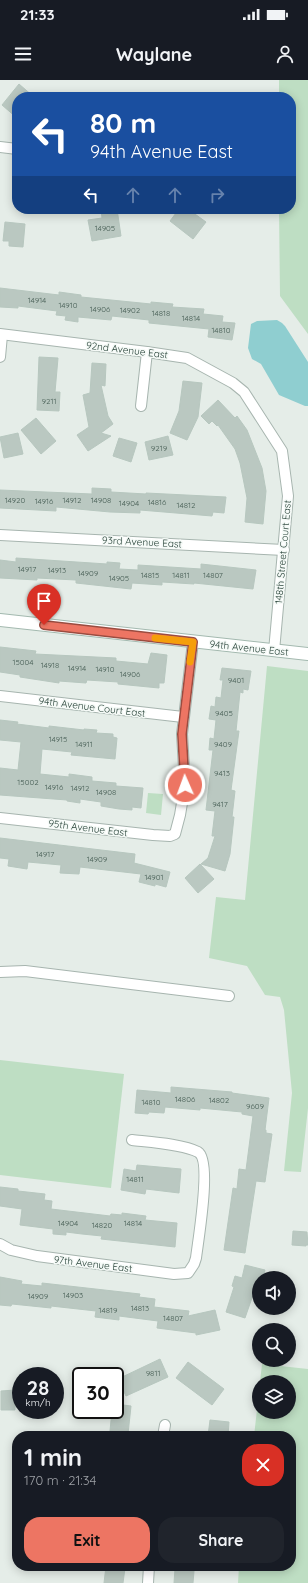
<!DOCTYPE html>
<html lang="en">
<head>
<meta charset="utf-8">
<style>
  body { margin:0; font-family:Quicksand,sans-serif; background:#20242c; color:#f1f3f6; height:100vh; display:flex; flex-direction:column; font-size:15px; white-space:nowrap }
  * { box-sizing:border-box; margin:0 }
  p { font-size:13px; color:#9ea1a6 }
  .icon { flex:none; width:22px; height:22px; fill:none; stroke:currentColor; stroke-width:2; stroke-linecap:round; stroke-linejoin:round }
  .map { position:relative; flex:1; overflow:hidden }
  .details { position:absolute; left:12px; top:1351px; width:284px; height:140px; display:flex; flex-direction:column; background:#171b24; border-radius:16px; box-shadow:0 2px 10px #0003 }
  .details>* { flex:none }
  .banner { position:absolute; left:12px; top:12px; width:284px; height:122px; border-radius:16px; box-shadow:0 2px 10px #0003; background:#1a4fa0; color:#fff; overflow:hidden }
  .tools { position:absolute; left:252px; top:1191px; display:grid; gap:8px }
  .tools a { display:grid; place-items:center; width:44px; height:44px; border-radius:50%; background:#171b24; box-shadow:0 2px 10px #0003; font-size:20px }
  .speed { position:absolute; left:12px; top:1287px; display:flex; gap:8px; font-size:20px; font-weight:700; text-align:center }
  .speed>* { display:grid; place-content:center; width:52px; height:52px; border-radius:50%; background:#171b24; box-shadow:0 2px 10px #0003; line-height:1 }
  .speed small { font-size:10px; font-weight:400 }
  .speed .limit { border:2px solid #111; border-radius:6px; background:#fff; color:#111 }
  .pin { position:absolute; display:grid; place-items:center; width:34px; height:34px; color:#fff; margin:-41px -17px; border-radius:50% 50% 50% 0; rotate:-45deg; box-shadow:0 0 4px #0007 }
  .pin .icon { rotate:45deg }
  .me { position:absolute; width:44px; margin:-22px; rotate:358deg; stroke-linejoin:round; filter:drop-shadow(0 0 3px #0008) }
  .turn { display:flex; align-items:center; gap:14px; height:84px; padding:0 12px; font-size:18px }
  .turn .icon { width:52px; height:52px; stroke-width:2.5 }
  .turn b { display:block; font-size:28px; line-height:34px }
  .lanes { display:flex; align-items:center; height:38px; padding:0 12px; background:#0003; justify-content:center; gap:20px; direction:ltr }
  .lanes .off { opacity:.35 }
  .round { display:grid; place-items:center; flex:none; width:42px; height:42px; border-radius:16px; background:#20242c }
  .summary { display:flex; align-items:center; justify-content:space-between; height:68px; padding:0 12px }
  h1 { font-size:24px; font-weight:800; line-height:30px }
  .cta { display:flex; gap:8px; margin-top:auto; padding:8px 12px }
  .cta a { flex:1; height:46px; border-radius:16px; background:#ed7563; color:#111; font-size:16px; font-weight:800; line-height:46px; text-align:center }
  .cta a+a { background:#20242c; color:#f1f3f6 }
  .status { display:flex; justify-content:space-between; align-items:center; height:28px; padding:0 20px; background:#171b24; direction:ltr }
  .status svg { height:11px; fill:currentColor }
  header { display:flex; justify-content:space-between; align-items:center; height:52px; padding:0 12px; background:#171b24; font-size:18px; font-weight:800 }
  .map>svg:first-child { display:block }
  .green { fill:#bedec3 }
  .water { fill:#8fced0 }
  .building { fill:#bac8c1; stroke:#b7c7bf }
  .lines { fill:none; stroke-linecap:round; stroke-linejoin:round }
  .minor-casing { stroke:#a7b5af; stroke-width:12 }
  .secondary-casing { stroke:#a3b9af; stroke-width:14 }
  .minor { stroke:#fff; stroke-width:10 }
  .secondary { stroke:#fff; stroke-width:12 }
  .route-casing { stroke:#9a4c40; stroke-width:10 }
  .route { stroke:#ed7563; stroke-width:7 }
  .slow { stroke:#f59e0b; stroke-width:7 }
  .labels { text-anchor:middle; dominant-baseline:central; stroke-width:3; stroke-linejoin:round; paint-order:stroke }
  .number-label { font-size:8px; fill:#4a6158 }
  .street-label { font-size:10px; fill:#243f35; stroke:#f5faf7 }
</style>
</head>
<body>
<div class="status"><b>21:33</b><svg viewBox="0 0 49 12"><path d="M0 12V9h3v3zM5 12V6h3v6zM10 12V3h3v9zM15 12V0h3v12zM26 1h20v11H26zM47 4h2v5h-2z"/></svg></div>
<header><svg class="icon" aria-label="menu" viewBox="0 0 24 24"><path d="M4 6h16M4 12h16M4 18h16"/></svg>Waylane<svg class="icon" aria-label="person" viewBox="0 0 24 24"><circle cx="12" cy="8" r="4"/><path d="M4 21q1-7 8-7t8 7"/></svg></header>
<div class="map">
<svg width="308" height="1503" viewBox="0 0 308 1503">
  <rect width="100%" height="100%" fill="#e5ede8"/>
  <g class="green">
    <path d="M279,0H308V254L280,216L279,129H291V17H279Z"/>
    <path d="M267,586L308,591V1028L301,1092L284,1091L292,1013L284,930L280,917L265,915L247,886L209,878L216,817L245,820Z"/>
    <path d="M148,713L163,714L161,735L146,733Z"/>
    <path d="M0,980L124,994L111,1108L0,1095Z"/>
    <path d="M262,1284L308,1289V1503H238L239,1486H291V1356H254L259,1312V1332H289V1302H260Z"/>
  </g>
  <path class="water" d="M277,240L282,243L285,246L308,282V326H305L279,315L261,284L252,279L248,268L251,244L257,241Z"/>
  <g class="building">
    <path d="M19,4L34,17H17V38L2,25Z"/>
    <path d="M101,129H117L121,156L92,161L88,140L102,138Z"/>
    <path d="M179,129H188L206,142L193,159L170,141Z"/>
    <path d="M5,142L25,144L23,167L9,166V161H3Z"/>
    <path d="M0,208L59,215V212L81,215V217L151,224V222L173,224L172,227L204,229L203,234L223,236L222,242L235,243L232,260L208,257L209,249L149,243V240L112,236L111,240L78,237V242L65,240L66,236L56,235L57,231L18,226V228L0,227Z"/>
    <path d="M39,277L58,278L55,312H60L59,331L37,330Z"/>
    <path d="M92,283L106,284L105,306L101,305L108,336L113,344L101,353L111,356L88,371L77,355L89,347L83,315L90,313Z"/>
    <path d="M183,301L202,303L198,337L187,360L170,353L179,331Z"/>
    <path d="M218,320L235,338L237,336L247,350L262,388L266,411L263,444L245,442L247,418L240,383L235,369L218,345L217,346L212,341L209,344L201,336Z"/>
    <path d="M36,338L56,361L41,374L21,350Z"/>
    <path d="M18,353L23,374L4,378L0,357Z"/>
    <path d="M168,356L173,375L149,380L145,362Z"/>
    <path d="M119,358L137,363L131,382L113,376Z"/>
    <path d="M92,408L111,409V412L146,414V413L226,417L224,433L213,432L212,436L140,430V433L110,432L56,427V431L0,428V410L92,414Z"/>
    <path d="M16,478L107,484V482L120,483L119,489L138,490V485L201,489V484L256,490L253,509L194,503V504L162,502V505L132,503L131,509L76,503V500L37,498V500L0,498V480L16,482Z"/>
    <path d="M0,567L36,571L35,574L116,578V581L148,584L151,573L167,575L164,603H159V608L118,604V602L87,600L86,603L59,601V603L20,597V595L0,592Z"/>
    <path d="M222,588L251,591L248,610L243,609V613L240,612L236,651H239L231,710L235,711L232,737H234L230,774L225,791L201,784L208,778L215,756H212L215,731L206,730L213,670H209L210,658L214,659L216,640L209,639L211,626L215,627L216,617L221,618L223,600H220Z"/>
    <path d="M0,640L18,642L17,644L49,648V646L84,650V649L97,650L96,653L113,654V657L117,658L115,679L71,675L72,672L42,669L40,694L69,697V694L92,697V701L116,703V706L143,708L141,728L132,727V730L119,729L101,726V722L80,719V723L67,721V720L0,715V688L18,690L21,662L0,660Z"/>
    <path d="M0,758L135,774L134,783L170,792L166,807L155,804V806L139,802L141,794L80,787L79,794L60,793L61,785L28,782L27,789L8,786L9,779L0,778Z"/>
    <path d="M200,784L214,799L198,813L185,798Z"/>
    <path d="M171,1007L232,1012V1013L269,1018L265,1050H266V1053L272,1054L265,1102L256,1101L245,1173L224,1170L233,1108L237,1109L239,1089L246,1090L253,1036L242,1034V1032L200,1028V1030L165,1027L164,1033L149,1032L148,1034L135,1033L137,1010L171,1013Z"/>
    <path d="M137,1085L181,1089L179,1113L146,1109L145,1114L121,1110L124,1089L136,1091Z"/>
    <path d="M0,1107L18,1109V1111L45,1114L44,1120L52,1121L51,1129L110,1136L111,1134L122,1135V1133L146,1136L145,1140L177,1143L175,1167L101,1159L102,1156L82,1154L66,1152V1155L53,1154V1149L20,1145L22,1129L0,1126Z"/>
    <path d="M293,1151L307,1152L308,1165H306V1166L292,1165Z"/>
    <path d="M245,1185L265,1190L263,1198H259V1213L254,1212L245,1238L226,1232L234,1207L232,1206L235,1196L242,1198Z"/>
    <path d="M0,1197L22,1201L21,1204L42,1206V1203L140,1214L139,1217L155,1219L154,1227L189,1231L188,1236L215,1230L220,1250L196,1255V1253L157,1248L158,1241L119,1236V1240L95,1237L96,1231L51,1226V1228L12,1224L11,1226L0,1225Z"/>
    <path d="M160,1279L168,1297L126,1316L118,1299Z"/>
    <path d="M188,1282L224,1309L212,1325L176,1298Z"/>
    <path d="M15,1310V1330H1V1311Z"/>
    <path d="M115,1324L131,1326L128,1354L110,1351L112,1330H115Z"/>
    <path d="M210,1340L229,1342L228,1356H208Z"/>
    <path d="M106,1486L125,1488L123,1503H104Z"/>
    <path d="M175,1489L194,1491L193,1503H174Z"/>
  </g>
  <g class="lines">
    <defs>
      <g id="minor">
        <path d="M0,67L17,69"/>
        <path d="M0,254L147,272L187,278L233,303L244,312L282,371L288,416L274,571"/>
        <path d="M0,277L2,255"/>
        <path d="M141,326L147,272"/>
        <path d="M0,455L284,470"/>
        <path d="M0,616L183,637"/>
        <path d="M0,738L153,755L170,756L175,754L180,735L185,705L182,654L193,562"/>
        <path d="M0,892L25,891L229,916"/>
        <path d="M0,1164L11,1170L37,1176L174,1194L188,1193L194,1184L196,1178C198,1161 212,1080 198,1072C183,1064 150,1062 132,1060"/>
        <path d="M163,1356L165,1345"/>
        <path d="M148,1503L149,1486"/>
      </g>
      <path id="secondary" d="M0,540L308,574"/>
    </defs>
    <use href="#minor" class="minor-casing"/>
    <use href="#secondary" class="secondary-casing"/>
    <use href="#minor" class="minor"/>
    <use href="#secondary" class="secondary"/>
  </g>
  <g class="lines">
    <defs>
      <path id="route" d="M44,545L193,562L182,654L185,705"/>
    </defs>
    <use href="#route" class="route-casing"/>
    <use href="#route" class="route"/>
    <path class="slow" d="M155,558L193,562L190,582"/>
  </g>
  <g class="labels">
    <g class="number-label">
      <text x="105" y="148">14905</text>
      <text x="37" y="220">14914</text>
      <text x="68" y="225">14910</text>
      <text x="100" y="229">14906</text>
      <text x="130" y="230">14902</text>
      <text x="161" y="233">14818</text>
      <text x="191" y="238">14814</text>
      <text x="221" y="250">14810</text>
      <text x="49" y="321">9211</text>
      <text x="159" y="368">9219</text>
      <text x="15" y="420">14920</text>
      <text x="72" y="420">14912</text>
      <text x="101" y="420">14908</text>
      <text x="44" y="421">14916</text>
      <text x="157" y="422">14816</text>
      <text x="129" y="423">14904</text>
      <text x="186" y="425">14812</text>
      <text x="27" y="489">14917</text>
      <text x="57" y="490">14913</text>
      <text x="88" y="493">14909</text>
      <text x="150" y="495">14815</text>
      <text x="181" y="495">14811</text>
      <text x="213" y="495">14807</text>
      <text x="119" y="498">14905</text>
      <text x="23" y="582">15004</text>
      <text x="50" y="585">14918</text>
      <text x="77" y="588">14914</text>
      <text x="105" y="589">14910</text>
      <text x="130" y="594">14906</text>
      <text x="236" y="600">9401</text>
      <text x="224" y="633">9405</text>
      <text x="58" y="659">14915</text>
      <text x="84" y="664">14911</text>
      <text x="223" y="664">9409</text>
      <text x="222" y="693">9413</text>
      <text x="28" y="702">15002</text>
      <text x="54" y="707">14916</text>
      <text x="80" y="708">14912</text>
      <text x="106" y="712">14908</text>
      <text x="220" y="724">9417</text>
      <text x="45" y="774">14917</text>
      <text x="97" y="779">14909</text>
      <text x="154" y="797">14901</text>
      <text x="185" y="1019">14806</text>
      <text x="219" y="1020">14802</text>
      <text x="151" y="1022">14810</text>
      <text x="255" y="1026">9609</text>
      <text x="135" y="1099">14811</text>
      <text x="68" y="1143">14904</text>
      <text x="133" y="1143">14814</text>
      <text x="102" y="1145">14820</text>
      <text x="73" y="1215">14903</text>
      <text x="38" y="1216">14909</text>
      <text x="140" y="1228">14813</text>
      <text x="108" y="1230">14819</text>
      <text x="173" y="1238">14807</text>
      <text x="153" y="1293">9811</text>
    </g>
    <g class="street-label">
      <text transform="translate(127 270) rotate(7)">92nd Avenue East</text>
      <text transform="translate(142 462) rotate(3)">93rd Avenue East</text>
      <text transform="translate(283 472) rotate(-85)">148th Street Court East</text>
      <text transform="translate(249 568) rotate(6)">94th Avenue East</text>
      <text transform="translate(92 627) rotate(7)">94th Avenue Court East</text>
      <text transform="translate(88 748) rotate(7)">95th Avenue East</text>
      <text transform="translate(93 1184) rotate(7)">97th Avenue East</text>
    </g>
  </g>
</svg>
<div class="tools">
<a><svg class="icon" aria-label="sound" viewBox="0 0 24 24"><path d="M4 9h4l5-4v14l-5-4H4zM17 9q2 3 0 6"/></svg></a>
<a><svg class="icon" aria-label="search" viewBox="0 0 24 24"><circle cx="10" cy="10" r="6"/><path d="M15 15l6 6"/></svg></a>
<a><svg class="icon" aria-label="layers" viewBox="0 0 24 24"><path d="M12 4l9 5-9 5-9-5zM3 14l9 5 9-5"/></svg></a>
</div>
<div class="speed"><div>28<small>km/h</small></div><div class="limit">30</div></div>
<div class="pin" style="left:44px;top:545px;background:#d93025"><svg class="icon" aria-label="arrive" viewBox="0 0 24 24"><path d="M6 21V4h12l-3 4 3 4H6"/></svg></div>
<svg class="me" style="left:185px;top:705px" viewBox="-20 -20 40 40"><circle r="17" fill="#ed7563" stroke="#fff" stroke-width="3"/><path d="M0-11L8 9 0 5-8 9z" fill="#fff"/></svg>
<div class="banner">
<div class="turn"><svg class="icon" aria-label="left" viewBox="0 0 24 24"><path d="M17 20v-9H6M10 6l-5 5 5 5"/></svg><div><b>80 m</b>94th Avenue East</div></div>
<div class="lanes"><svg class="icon" aria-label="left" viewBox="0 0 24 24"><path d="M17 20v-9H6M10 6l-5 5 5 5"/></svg><svg class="icon off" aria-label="ahead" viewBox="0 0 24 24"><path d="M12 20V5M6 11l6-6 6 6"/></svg><svg class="icon off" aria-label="ahead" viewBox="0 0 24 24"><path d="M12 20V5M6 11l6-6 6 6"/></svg><svg class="icon off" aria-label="right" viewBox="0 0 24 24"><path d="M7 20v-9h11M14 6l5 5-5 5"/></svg></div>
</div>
<section class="details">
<div class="summary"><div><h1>1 min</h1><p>170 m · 21:34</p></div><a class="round" style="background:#d93025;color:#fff"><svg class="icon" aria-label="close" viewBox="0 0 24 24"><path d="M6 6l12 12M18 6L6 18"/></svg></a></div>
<div class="cta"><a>Exit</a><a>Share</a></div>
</section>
</div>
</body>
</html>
